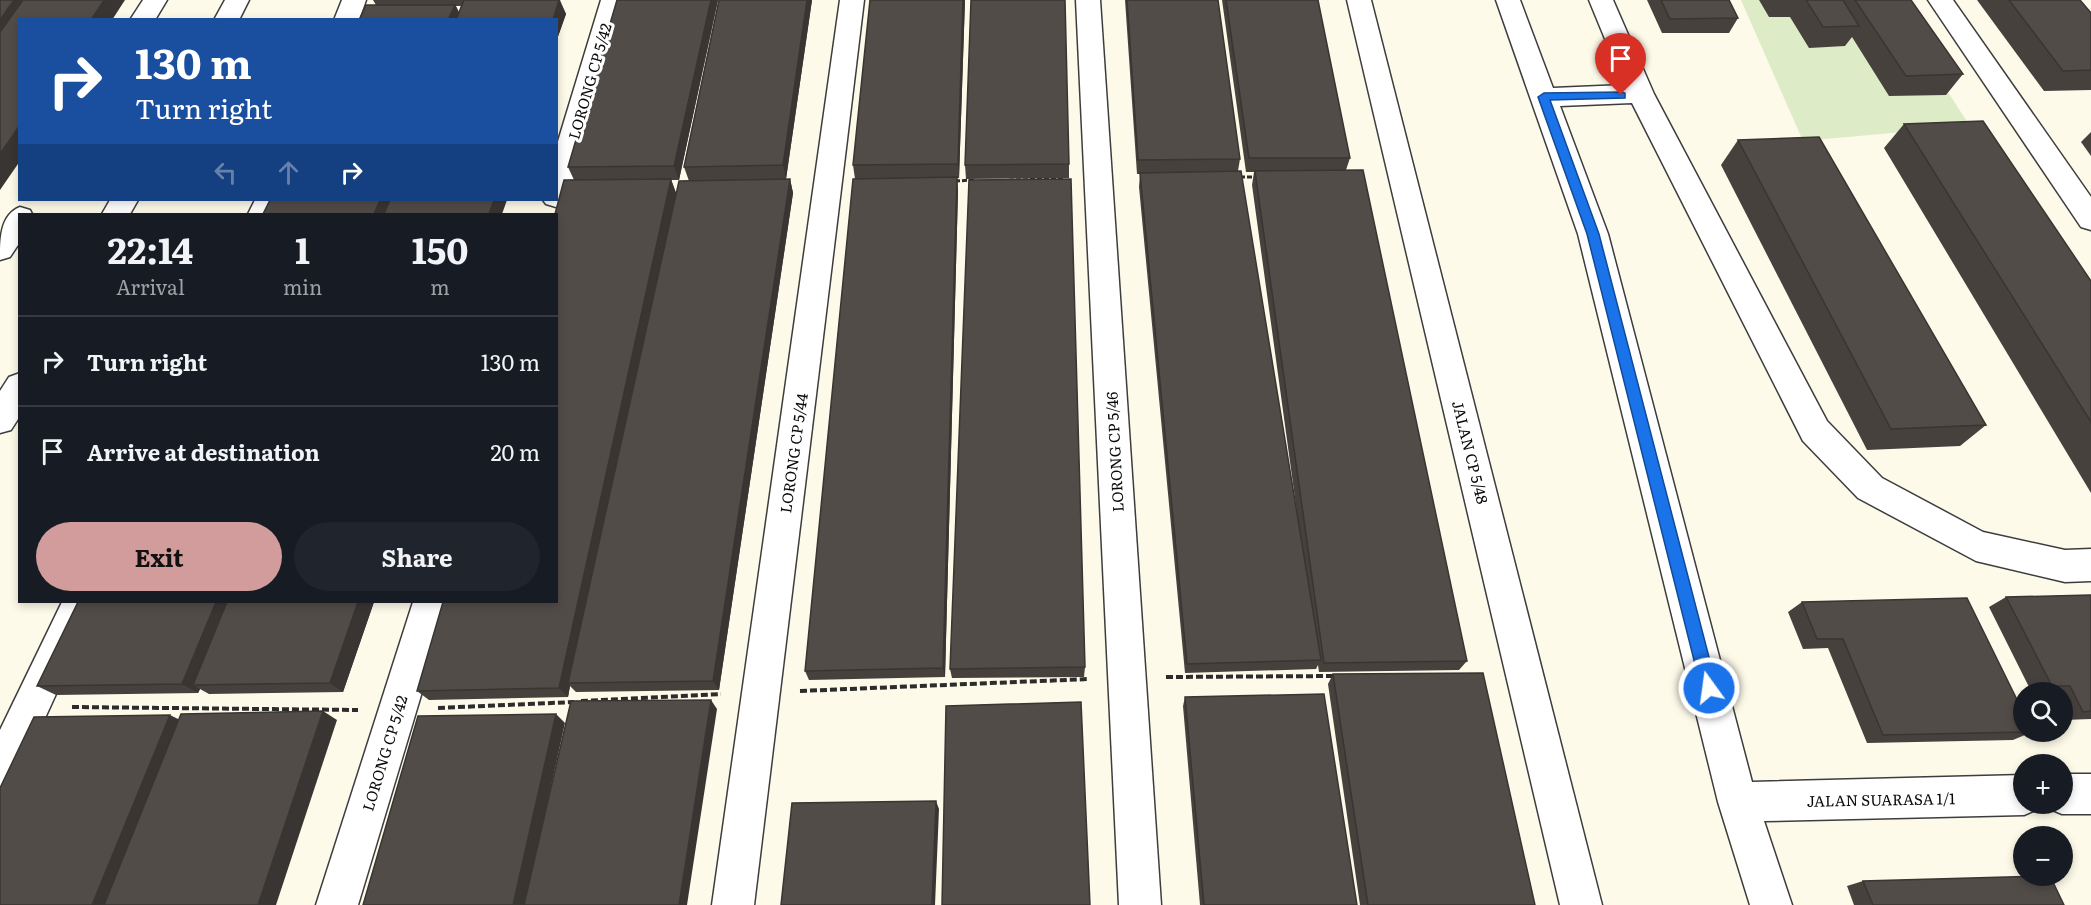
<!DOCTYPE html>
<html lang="en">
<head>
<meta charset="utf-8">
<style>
  body { margin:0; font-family:Literata,serif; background:#20242c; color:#f1f3f6; height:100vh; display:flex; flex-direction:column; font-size:22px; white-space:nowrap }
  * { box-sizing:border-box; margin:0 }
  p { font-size:20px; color:#9ea1a6 }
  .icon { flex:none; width:33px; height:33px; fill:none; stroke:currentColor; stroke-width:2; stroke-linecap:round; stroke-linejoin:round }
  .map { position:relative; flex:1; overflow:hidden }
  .details { position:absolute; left:18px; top:213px; width:540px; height:390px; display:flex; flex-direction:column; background:#171b24; border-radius:0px; box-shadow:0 3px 9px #0003 }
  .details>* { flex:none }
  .top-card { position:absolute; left:18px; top:18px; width:540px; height:183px; border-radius:0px; box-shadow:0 3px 9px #0003; background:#1a4fa0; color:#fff; overflow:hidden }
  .buttons { position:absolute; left:2013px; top:682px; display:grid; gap:12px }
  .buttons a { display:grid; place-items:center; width:60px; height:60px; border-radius:50%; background:#171b24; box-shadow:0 3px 9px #0003; font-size:30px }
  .pin { position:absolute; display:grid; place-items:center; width:51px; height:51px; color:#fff; margin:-62px -26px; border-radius:50% 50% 50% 0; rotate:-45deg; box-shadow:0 0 6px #0007 }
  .pin .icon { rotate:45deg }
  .me { position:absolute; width:66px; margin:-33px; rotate:346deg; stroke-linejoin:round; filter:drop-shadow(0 0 4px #0008) }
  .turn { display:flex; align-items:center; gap:21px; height:126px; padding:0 18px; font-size:27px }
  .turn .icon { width:78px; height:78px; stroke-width:2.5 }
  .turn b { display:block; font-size:42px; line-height:51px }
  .lanes { display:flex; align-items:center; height:57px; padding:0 18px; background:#0003; justify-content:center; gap:30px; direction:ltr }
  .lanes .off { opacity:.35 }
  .eta { display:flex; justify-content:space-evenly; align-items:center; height:102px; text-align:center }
  .eta b { font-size:36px; font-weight:700; line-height:42px }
  .action { display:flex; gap:12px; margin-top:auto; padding:12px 18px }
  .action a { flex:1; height:69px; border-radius:36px; background:#d29c9c; color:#111; font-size:24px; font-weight:700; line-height:69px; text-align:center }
  .action a+a { background:#20242c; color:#f1f3f6 }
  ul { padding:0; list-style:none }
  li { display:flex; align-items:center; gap:18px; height:90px; padding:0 18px; border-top:2px solid #363941 }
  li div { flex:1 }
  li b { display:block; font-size:22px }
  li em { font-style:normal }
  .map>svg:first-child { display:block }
  .pitch { fill:#ddecc7 }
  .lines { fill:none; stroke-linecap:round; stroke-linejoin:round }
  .minor-casing { stroke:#3d3d3d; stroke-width:3 }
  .tertiary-casing { stroke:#3d3d3d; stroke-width:3 }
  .path-far1 { stroke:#2c2c2c; stroke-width:3; stroke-dasharray:5 2; stroke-linecap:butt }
  .path { stroke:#2c2c2c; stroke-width:4; stroke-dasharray:7 3; stroke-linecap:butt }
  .minor { fill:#fff; fill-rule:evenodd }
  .tertiary { fill:#fff; fill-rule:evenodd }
  .wall { fill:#47413e; fill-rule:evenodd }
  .shaded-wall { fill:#393532 }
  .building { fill:#524c48; stroke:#393532; stroke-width:1.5 }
  .route { fill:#1a73e8; stroke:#114b97; stroke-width:1.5 }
  .labels { text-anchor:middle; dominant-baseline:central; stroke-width:6; stroke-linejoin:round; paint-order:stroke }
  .street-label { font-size:15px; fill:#0a0a0a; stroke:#fff }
</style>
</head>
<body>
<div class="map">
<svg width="2091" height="905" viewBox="0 0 2091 905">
  <rect width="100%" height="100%" fill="#fdfae9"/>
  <path class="pitch" d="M1741,0H1888L1970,126L1803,141Z"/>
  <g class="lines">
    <defs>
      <g id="minor">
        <path d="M143,0H167L155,20H130Z"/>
        <path d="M342,0H366L359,20H334Z"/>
        <path d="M601,0H625L570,197L566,204L556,207L546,204L543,200H556V148Z"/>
        <path d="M840,0H864L754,905H712Z"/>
        <path d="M1076,0H1100L1161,905H1119Z"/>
        <path d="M1347,0H1371L1602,905H1560Z"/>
        <path d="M1496,0H1520L1553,88L1624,85L1589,0H1613L1654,94L1827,421L1882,478L1983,532L2065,550L2091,549V581L2065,582L1976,561L1858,498L1803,441L1632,103L1560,106L1608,234L1752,782L2024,775V804H2040L2038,809L2024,815L1764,821L1792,905H1750L1718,802L1578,234Z"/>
        <path d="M1928,0H1953L2091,197V230L2081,227Z"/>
        <path d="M255,200H283L276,214H248Z"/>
        <path d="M20,207L30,210L32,214H20V242L10,257L0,260C0,239 0,215 20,207Z"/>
        <path d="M62,602H98L14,786L0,791V730Z"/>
        <path d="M413,602H449L358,905H316Z"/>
        <path d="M2062,774H2091V814H2062L2048,808L2047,804H2062Z"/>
      </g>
      <g id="tertiary">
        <path d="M225,0H249L239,20H214Z"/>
        <path d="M110,200H138L130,214H102Z"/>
        <path d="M20,373V416L11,430L0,433V391L9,377Z"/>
      </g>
    </defs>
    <use href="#minor" class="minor-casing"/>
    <use href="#tertiary" class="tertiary-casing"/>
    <g class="path-far1">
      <path d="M1240,177H1256"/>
      <path d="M1009,180L1064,179"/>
      <path d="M955,181L974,180"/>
    </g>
    <g class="path">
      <path d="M1166,677L1335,676"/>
      <path d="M800,691L1089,679"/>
      <path d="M581,701L721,694"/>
      <path d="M72,707L358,710"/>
      <path d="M438,708L574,702"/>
    </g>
    <use href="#minor" class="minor"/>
    <use href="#tertiary" class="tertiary"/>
  </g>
  <g class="wall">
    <path d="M373,0H560L566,14L556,42V20H359L376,5ZM456,6H461L459,12Z"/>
    <path d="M617,0H718L679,180H671L676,193L689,181L684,167L812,0L786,179L698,180L790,179L793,193L719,690L576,692L570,686L568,697L429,700L417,691L574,180L568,167Z"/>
    <path d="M965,0L959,178H957L958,191L945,677L809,680L805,671L855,179L853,165Z"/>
    <path d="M1125,0H1218L1240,159L1238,171L1298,520L1252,185L1254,172H1246L1222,0H1318L1350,158L1346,170L1467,661L1459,670L1319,672L1318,665L1316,669L1185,673L1139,187L1140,174H1137Z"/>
    <path d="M1647,0H1729L1738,18L1729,33H1662Z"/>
    <path d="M1759,0H1911L1963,74L1946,95L1889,96L1852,37L1845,46L1809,48L1790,17H1769Z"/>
    <path d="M1977,0H2080L2091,13V90L2044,91Z"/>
    <path d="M1904,124L2091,281V493L1884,148Z"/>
    <path d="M2091,132V156L2081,142Z"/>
    <path d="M1738,140L1986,425L1960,446L1867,450L1721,165Z"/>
    <path d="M1069,164V178L966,179L965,165Z"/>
    <path d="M2091,595V719L2064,720L2062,718V693H2032L1989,607L2006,597Z"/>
    <path d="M78,602H374L343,692L209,694L200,689L198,693L56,695L37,686Z"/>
    <path d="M1802,602L2032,732L2013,740L1867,743L1828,648L1803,649L1788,612Z"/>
    <path d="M1085,667L1084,677L952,678L950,669Z"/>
    <path d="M1333,674L1535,905H1360L1328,684Z"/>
    <path d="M1185,697L1357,905H1200L1183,706Z"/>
    <path d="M1863,881L2064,905H1854L1847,886Z"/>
  </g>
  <g class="shaded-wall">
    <path d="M14,0H38L0,53V20Z"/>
    <path d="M104,0H125L112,20H91Z"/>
    <path d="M559,0L566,14L556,42V20H553Z"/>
    <path d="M711,0H718L679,180L674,166Z"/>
    <path d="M807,0H812L786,179L783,165Z"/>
    <path d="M963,0H965L959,178L958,164Z"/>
    <path d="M455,5L462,19L448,20Z"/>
    <path d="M20,125V161L0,190V154Z"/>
    <path d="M957,177L958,191L945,677L943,668Z"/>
    <path d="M671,179L676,193L568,683L570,686L568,697L559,688Z"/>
    <path d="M790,179L793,193L719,690L713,681Z"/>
    <path d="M380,200H395L389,214H374Z"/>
    <path d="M494,200H507L502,214H489Z"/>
    <path d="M216,602H234L193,685L200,689L198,693L182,684Z"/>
    <path d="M358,602H374L343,692L330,683Z"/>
    <path d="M711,700L717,709L687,905H679Z"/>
    <path d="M323,711L337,720L276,905H258Z"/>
    <path d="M556,714L565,723L525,905H513Z"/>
    <path d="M170,715L186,723L114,905H92Z"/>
    <path d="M936,801L939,809L935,905H932Z"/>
  </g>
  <g class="building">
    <path d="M0,0H14L0,20Z"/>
    <path d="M23,0H104L91,20H20V125L0,154V32Z"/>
    <path d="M464,0H559L553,20H456Z"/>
    <path d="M617,0H711L674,166L568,167Z"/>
    <path d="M719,0H807L783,165L684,167Z"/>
    <path d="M870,0H963L958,164L853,165Z"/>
    <path d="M971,0H1065L1069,164L965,165Z"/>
    <path d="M1127,0H1218L1240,159L1138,160Z"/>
    <path d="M1226,0H1318L1350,158H1249Z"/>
    <path d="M1661,0H1729L1738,18L1670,19Z"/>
    <path d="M1806,0H1843L1859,26L1823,27Z"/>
    <path d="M1855,0H1911L1963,74L1906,76Z"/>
    <path d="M2009,0H2080L2091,13V70L2063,71Z"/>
    <path d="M366,5H455L448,20H359Z"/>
    <path d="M1983,121L2091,281V422L1904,124Z"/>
    <path d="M1819,137L1986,425L1891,429L1738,140Z"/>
    <path d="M1363,170L1467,661L1324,663L1255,171Z"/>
    <path d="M1241,171L1321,660L1187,664L1140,173Z"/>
    <path d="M957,177L943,668L805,671L853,179Z"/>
    <path d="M671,179L559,688L417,691L443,602H556V214H555L564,180Z"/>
    <path d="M790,179L713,681L568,683L679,181Z"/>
    <path d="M1071,179L1085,667L950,669L969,180Z"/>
    <path d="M270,200H380L374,214H263Z"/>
    <path d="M390,200H494L489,214H384Z"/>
    <path d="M2091,595V711L2083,712L2070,686H2052L2006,597Z"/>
    <path d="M1967,598L2024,714V732L1883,735L1843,639H1817L1802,602Z"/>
    <path d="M78,602H216L182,684L37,686Z"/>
    <path d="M227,602H358L330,683L193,685Z"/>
    <path d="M1483,673L1535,905H1368L1333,674Z"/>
    <path d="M1324,694L1357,905H1204L1185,697Z"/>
    <path d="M711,700L679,905H524L571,701Z"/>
    <path d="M1081,702L1090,905H942L946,706Z"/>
    <path d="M323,711L258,905H104L181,714Z"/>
    <path d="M556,714L513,905H363L418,716Z"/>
    <path d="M170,715L92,905H0V788L34,717Z"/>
    <path d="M936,801L932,905H781L792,803Z"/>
    <path d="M2046,876H2050L2064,905H1873L1863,881Z"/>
  </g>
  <path class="route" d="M1621,92L1625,93V98L1550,100L1599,234L1717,688L1714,694L1709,696L1703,694L1701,688L1587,234L1538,97L1544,93Z"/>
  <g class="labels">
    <g class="street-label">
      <text transform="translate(589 81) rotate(-74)">LORONG CP 5/42</text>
      <text transform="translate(1114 452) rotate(-93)">LORONG CP 5/46</text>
      <text transform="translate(1471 452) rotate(76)">JALAN CP 5/48</text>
      <text transform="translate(793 453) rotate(-82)">LORONG CP 5/44</text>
      <text transform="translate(384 753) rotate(-73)">LORONG CP 5/42</text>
      <text transform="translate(1881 799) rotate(-1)">JALAN SUARASA 1/1</text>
    </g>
  </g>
</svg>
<div class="buttons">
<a><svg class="icon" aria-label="search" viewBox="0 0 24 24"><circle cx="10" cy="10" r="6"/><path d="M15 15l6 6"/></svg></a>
<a>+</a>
<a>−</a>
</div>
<div class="pin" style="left:1621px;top:95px;background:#d93025"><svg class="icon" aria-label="arrive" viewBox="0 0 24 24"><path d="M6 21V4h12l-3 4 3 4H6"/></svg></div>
<svg class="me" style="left:1709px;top:688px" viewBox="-20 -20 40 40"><circle r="17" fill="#1a73e8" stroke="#fff" stroke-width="3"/><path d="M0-11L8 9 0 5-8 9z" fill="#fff"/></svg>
<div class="top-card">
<div class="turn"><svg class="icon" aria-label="right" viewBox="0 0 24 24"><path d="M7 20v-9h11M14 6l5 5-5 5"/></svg><div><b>130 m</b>Turn right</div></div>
<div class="lanes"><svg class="icon off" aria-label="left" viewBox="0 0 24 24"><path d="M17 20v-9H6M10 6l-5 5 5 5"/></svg><svg class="icon off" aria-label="ahead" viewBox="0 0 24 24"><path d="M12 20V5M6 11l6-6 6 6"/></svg><svg class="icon" aria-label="right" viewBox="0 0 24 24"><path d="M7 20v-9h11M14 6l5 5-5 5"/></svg></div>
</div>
<section class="details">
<div class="eta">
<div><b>22:14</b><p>Arrival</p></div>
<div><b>1</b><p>min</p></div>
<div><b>150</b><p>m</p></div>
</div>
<ul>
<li><svg class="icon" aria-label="right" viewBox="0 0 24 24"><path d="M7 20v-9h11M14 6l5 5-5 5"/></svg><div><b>Turn right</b></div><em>130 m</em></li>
<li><svg class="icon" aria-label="arrive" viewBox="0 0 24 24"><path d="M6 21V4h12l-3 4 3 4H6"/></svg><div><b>Arrive at destination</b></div><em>20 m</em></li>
</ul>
<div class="action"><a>Exit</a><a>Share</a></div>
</section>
</div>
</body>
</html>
